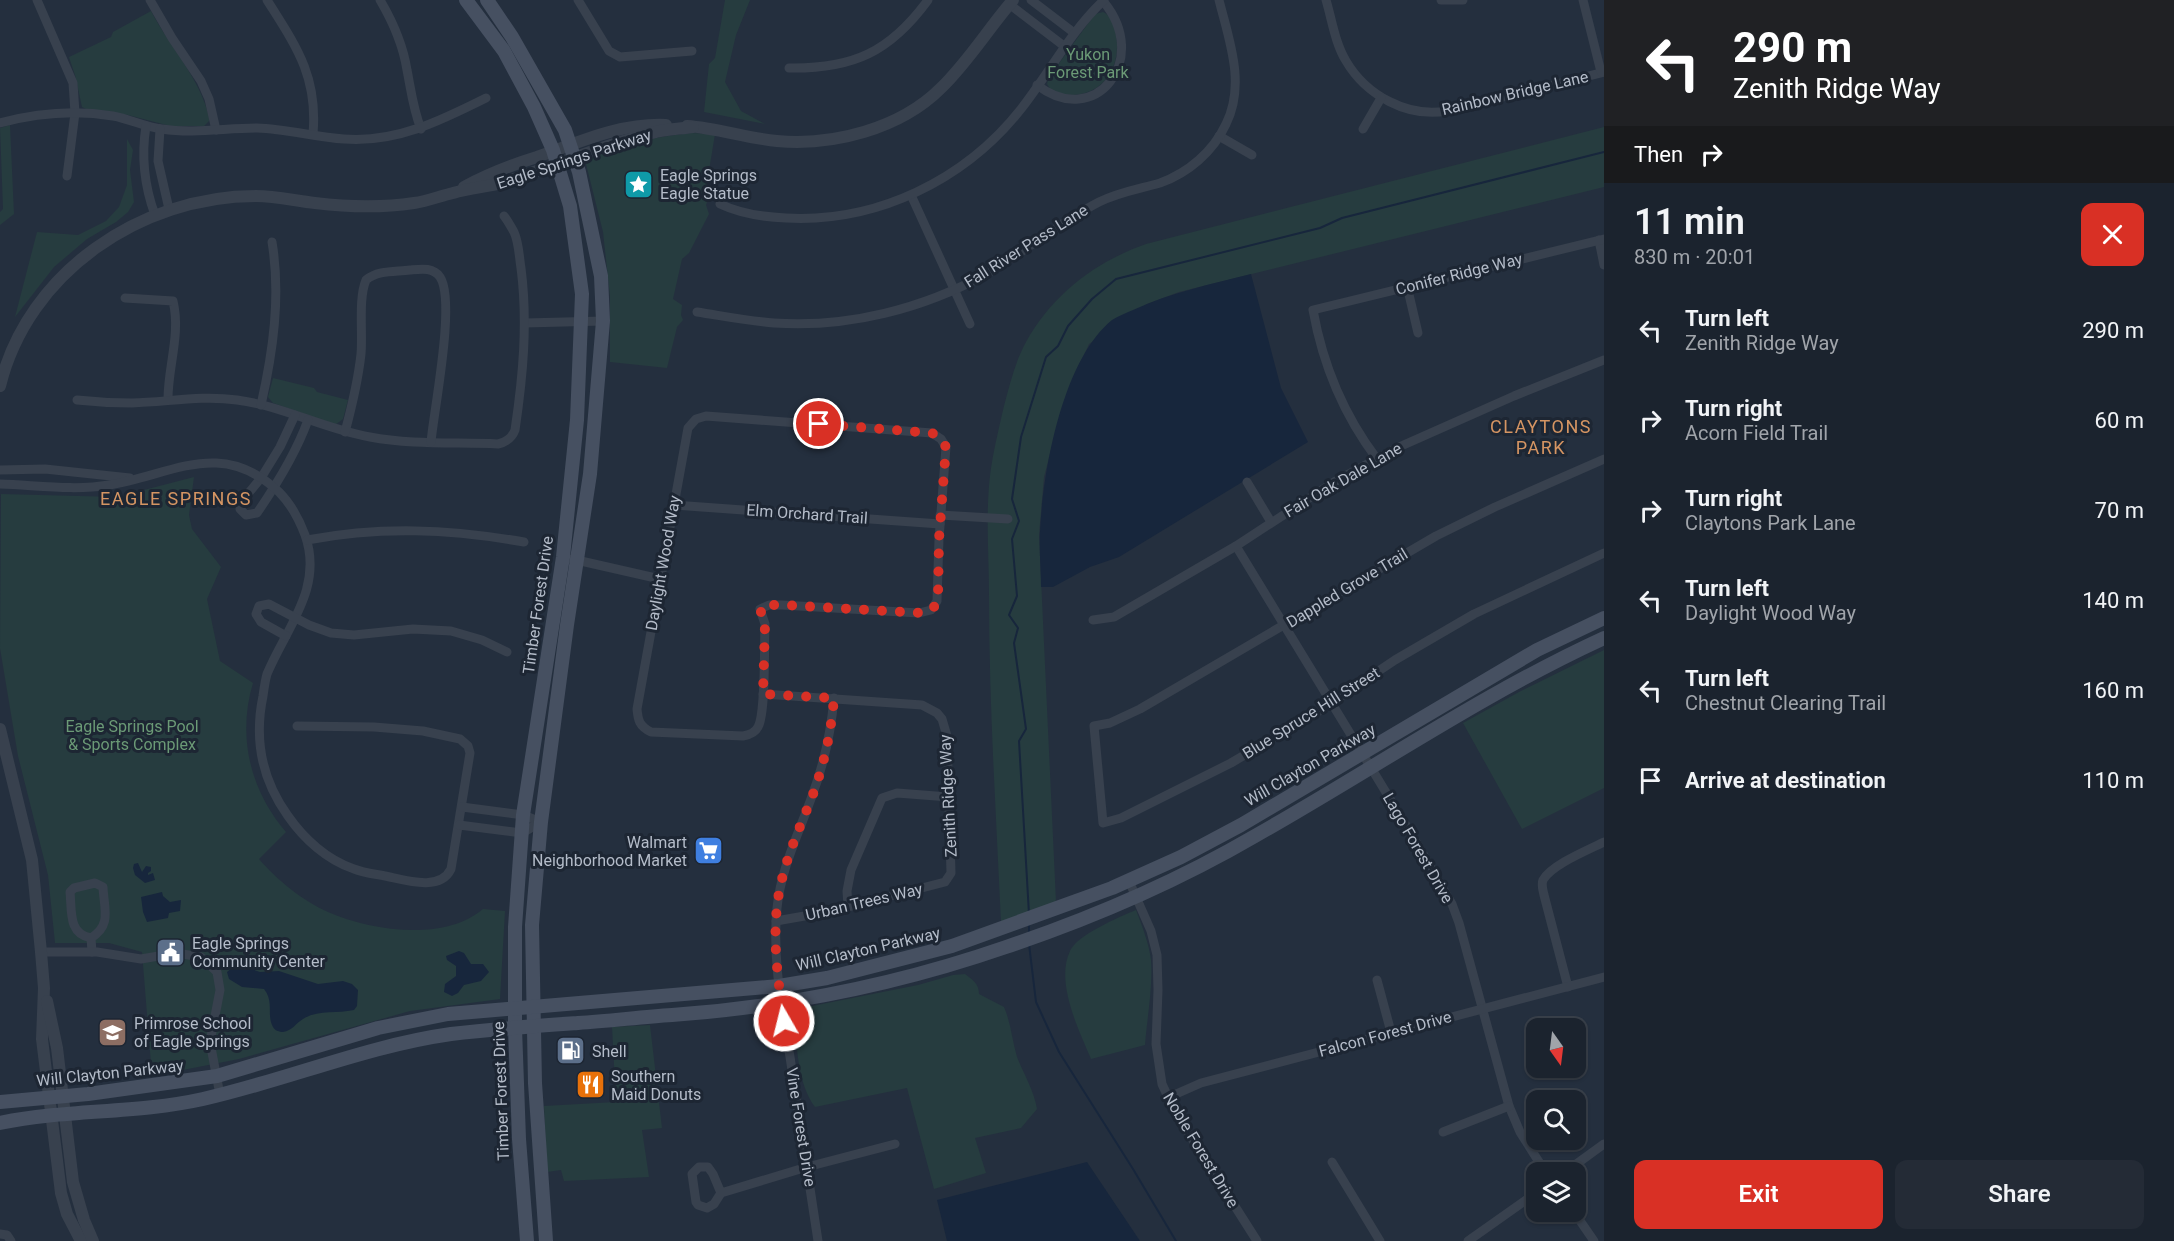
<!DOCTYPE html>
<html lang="en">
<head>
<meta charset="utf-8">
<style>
  body { margin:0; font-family:Roboto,sans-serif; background:#242b36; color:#f1f3f6; height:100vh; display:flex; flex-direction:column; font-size:22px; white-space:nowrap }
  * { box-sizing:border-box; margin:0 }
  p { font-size:20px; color:#a0a4aa }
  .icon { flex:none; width:33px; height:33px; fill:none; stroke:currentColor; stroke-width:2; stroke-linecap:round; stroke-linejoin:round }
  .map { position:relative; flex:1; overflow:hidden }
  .details { display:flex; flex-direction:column; background:#1b232e; width:570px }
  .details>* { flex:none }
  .banner { background:#202124; color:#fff; overflow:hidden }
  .needle { width:39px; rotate:166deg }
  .buttons { position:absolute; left:1526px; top:1018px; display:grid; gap:12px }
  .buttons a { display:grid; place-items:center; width:60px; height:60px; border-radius:12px; background:#1b232e; box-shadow:0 2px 4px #0004,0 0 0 2px #39404a; font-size:30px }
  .pin { position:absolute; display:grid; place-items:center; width:51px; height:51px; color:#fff; margin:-26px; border:3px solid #fff; border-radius:50%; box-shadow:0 2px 6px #0007 }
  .me { position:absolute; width:66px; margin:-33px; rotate:352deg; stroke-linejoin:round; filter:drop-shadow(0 0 4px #0008) }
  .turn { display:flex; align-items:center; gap:21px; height:126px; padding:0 30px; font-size:27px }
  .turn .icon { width:78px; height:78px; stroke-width:2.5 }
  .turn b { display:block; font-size:42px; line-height:51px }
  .then { display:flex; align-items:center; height:57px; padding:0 30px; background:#0003; gap:12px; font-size:22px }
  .round { display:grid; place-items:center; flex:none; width:63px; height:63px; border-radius:12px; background:#242b36 }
  .headline { display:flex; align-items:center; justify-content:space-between; height:102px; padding:0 30px }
  h1 { font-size:36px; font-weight:600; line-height:45px }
  .action { display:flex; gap:12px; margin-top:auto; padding:12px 30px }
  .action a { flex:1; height:69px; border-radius:12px; background:#d93025; color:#fff; font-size:24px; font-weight:600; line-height:69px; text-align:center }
  .action a+a { background:#242b36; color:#f1f3f6 }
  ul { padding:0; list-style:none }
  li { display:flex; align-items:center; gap:18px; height:90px; padding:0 30px }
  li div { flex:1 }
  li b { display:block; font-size:22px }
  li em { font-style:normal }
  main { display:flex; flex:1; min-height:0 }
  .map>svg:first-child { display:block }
  .green { fill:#263c3f }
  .water { fill:#17263c }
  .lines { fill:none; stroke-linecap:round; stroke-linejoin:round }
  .stream { stroke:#17263c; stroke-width:2 }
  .minor { stroke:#38414e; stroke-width:9 }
  .tertiary { stroke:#38414e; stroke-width:12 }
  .secondary { stroke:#465061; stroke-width:14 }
  .route { stroke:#d93025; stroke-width:10; stroke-dasharray:0 18 }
  .labels { text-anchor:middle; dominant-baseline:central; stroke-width:6; stroke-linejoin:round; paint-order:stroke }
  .park-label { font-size:16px; fill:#6b9a76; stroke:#1d2633 }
  .street-label { font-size:16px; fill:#b4bcc9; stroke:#1d2633 }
  .poi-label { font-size:16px; fill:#b4bcc9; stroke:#1d2633; text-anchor:start }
  .neighbourhood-label { font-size:18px; letter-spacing:1.5px; fill:#d59563; stroke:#1d2633 }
</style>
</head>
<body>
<main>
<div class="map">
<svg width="1604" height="1241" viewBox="0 0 1604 1241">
  <rect width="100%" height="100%" fill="#242f3e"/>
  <g class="green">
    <path d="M725,0H750L736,35L725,82L741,111L765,124L704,112L709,64L715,58Z"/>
    <path d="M151,11C169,46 200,78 209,117V121L204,126H170L128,115L86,109L82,107L75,75L69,57L111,37L113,32Z"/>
    <path d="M1103,12C1111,16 1113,22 1115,30C1123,60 1108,93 1074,95C1066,95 1059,93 1051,90L1047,84L1049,77L1095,14Z"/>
    <path d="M10,125L14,214L0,225V212L3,209L0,128Z"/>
    <path d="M1604,127V187L1179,292L1147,304L1089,344L1075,375L1058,423L1044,477L1039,535L1056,902L1001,922C996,813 989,704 989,595C989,559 986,522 989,486C991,460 998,432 1004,406C1010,384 1015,362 1026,342C1053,294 1095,262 1146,244Z"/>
    <path d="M692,133L715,134L707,183L710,193L706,205L709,214L689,253L682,259L673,299L682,305L681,315L683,320L677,327L667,368L610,362V296L603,232L585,160C602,146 669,135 692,133Z"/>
    <path d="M127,139L133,150L130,170L134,202L128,212L116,222L87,239L54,267L15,317L37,232L78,235L106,221L119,207L127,185Z"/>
    <path d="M273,378L314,388L317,392L348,400L343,419L335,425L273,403L268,397Z"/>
    <path d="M194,477L189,515L192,529L221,567L207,599L220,661L253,683C237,736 250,790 286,832L259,859C277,880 303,901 328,912C372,931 444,942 483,909L505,911L500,999L410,1011L239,1059L152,1076L142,952L109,943H55L48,875L18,756L0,648L1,494L117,497Z"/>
    <path d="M1604,650V788L1522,829L1463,723L1519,692Z"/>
    <path d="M1136,910C1142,926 1149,943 1151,960C1153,988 1147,1018 1145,1045L1091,1059C1079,1030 1055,983 1070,951C1077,935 1119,917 1136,910Z"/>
    <path d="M965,974C973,980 979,984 979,994L1004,1007C1011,1023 1012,1040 1017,1057C1024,1075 1034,1090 1037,1109L1021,1128L975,1138L986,1173L934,1189L907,1088L815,1107C797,1083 797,1045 794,1015L797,1009L918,985L953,975Z"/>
    <path d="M650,1025L662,1128L642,1130L649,1177L564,1181L561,1170L547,1172L544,1106L616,1102L612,1027Z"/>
  </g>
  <g class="water">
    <path d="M1251,274L1281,388L1308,442L1119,557L1090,567L1053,587H1041C1041,569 1039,550 1040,532C1043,471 1062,361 1112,320C1118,316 1126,313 1133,310C1170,293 1211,284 1251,274Z"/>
    <path d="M138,863L142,872L146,866L151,867V871L148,873V875L153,873L155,880L145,883L135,875L133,868L134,864Z"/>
    <path d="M162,892L163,896L170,902L181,900L180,911L169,913L168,918L147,922L143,912L141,897Z"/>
    <path d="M459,951L464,953L471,964H483L489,972L481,981L464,985L458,993L452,996L444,992L445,984L456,976V966L447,960L446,956Z"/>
    <path d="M237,964L260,972L279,971L318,984L343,981L352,984L358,990L357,1006L354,1010C337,1014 319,1009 303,1019C296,1023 292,1031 283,1032C278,1032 274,1030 272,1025C267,1013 274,1002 264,989L242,987L229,979L227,972Z"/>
    <path d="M1087,1162L1140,1241H947L937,1200Z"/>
  </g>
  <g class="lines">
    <g class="stream">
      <path d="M1029,914L1019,741L1026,729L1014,643L1018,628L1009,615L1017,596L1012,539L1019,521L1012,499L1021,437L1046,357L1058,346L1068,326L1092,299L1116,279L1320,228L1342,218L1604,152"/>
      <path d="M1029,923V935"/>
      <path d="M1029,944L1036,1002L1059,1052L1133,1169L1176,1241"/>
    </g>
    <g class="minor">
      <path d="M37,0L73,83L75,113L67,176"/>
      <path d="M150,0L172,38L201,81L209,99L216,130"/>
      <path d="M267,0C296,46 318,76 313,134"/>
      <path d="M380,0C393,22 403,45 407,70C411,90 413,109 421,129"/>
      <path d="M578,0L609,51L620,57L692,51"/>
      <path d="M1031,0L1073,32"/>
      <path d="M1326,0C1332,20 1335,43 1346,61C1366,95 1407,118 1447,111C1468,108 1489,101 1510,95C1541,88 1573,80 1604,72"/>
      <path d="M1441,0H1463"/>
      <path d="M1583,0L1601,72"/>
      <path d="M1009,4L1064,46"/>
      <path d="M789,68C853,69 890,52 928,0"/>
      <path d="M1037,85C1095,130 1152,59 1103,1"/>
      <path d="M0,123C37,113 76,110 113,116C130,119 145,127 162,129C194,134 225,128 257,128C287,129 315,137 344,139C396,143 440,121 486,98"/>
      <path d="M146,126C141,157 144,185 155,215"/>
      <path d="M160,129L158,161L169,209"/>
      <path d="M1363,129L1381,98"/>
      <path d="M1219,136L1252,155"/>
      <path d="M911,195L970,324"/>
      <path d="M720,204C741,214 762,217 786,218C877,223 965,180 1021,109C1050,72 1070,32 1104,0"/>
      <path d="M1599,240L1604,265"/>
      <path d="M1407,286L1418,333"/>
      <path d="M125,298L173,301C181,334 168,366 168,399"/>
      <path d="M697,312C723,316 748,321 774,323C848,328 923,309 988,273C1026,251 1060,222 1099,202C1119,192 1139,189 1160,183C1188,173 1213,152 1226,124C1246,84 1229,40 1219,0"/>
      <path d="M525,323L603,321"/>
      <path d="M77,400C95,402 114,403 132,403C168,402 201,395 237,400C283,406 324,429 370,437C412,445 456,442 498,444C507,442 512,438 515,430C523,376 528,323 521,268C519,256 519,243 514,232C511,227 508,221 504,216"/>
      <path d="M261,405C273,352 281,296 272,242"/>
      <path d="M295,415L280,447L261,478L242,501L240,509L246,515L257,513C277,484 296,453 308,420"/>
      <path d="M706,416L932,433L941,439L946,447L939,539L937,601L931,610L919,613L782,605H769L760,609L765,624C764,643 766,714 758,727C755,733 749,735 743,736L651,732C639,726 638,720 637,709L688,428L696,419Z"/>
      <path d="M345,432C352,406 358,381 361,354C363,333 358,299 366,280C378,270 395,272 410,270C421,269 433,267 440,277C456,301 434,409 431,442"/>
      <path d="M1377,459C1343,414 1323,366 1313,310L1604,239"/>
      <path d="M1604,459L1495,507L1436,536L1140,709L1110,723L1094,726L1103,823L1121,818L1231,763L1316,713L1395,660L1474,614L1604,553"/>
      <path d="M0,470L45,469L130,478"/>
      <path d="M1247,482L1271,522"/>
      <path d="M0,484C35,485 74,491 109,485C172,475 221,437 279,492C291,504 299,519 305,535C324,588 286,628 267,674C265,681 264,689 263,696C254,739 262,780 288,816C304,839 327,860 354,869C364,873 375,874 385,876C405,880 440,892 451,869L470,753L468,746L460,739L423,731L374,727L297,726"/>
      <path d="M674,505L940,524"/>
      <path d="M940,515L1008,519"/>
      <path d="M307,540C382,526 449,529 524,542"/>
      <path d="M1236,546L1415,840L1452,904L1459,923L1509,1106L1520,1132L1546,1173"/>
      <path d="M572,559L660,579"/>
      <path d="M1093,620L1114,617L1236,546L1334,482L1399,447L1514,396L1604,360"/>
      <path d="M286,636L261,622L256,614L259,606L269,604L309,625L331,633L354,635L413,629L451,631L482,640L507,652"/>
      <path d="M763,694L922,705L937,713L942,719L947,736L951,873L945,882L833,911L776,921"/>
      <path d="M462,807L523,815L541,822"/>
      <path d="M459,825L522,833L541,822"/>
      <path d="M1129,881L1151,931L1157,955L1158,990L1156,1044L1162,1084L1175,1112L1257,1241"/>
      <path d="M848,907L847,891L851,870L882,798L897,793L949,797"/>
      <path d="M91,938C68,934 72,911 70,892L74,888L95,883L103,887C104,909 112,925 91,938L92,952"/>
      <path d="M41,952H97L141,959L176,953L201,957L217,972L220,990L210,1042L220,1095"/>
      <path d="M1377,980L1391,1032"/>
      <path d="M1568,987L1544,895C1543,890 1541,885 1543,880C1551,865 1588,850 1604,842"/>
      <path d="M1167,1098L1201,1083L1604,977"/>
      <path d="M1443,1132L1509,1106"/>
      <path d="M1332,1162L1380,1241"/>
      <path d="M1564,1173L1604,1144"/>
      <path d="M721,1193L713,1174L708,1167H699L692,1174L696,1202L698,1205L707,1208L714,1204L721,1193L807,1167L895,1144"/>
      <path d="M1574,1212L1594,1241"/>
      <path d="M0,1234L7,1235L11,1241"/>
      <path d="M818,1241C809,1180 799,1118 790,1057C782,1008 772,958 777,908C781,868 799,833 812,796C824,764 831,732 834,698"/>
      <path d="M1468,1241L1536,1193"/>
    </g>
    <g class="tertiary">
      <path d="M687,126C717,128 746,138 777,141C833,146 900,129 941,88C968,62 988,29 1013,0"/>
      <path d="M464,187C488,174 511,165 537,157C580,142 620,123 666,125"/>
      <path d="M0,386C28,272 141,196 256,196C276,196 296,201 315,203C348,207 381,208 414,203C428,201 440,196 453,193C469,188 486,187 502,183C553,167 601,145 652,133C665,129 680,129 693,127"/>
      <path d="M0,729L32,860L41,952L44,988L42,1039L61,1193L67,1214L81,1241"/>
      <path d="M47,1001L57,1048L73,1182L84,1220L93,1241"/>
    </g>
    <g class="secondary">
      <path d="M466,0L504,51L534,107L553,150L570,206L582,294L577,420L563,557L523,815L515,927V1028L519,1139L527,1241"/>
      <path d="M487,0L512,37L565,130L579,172L601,276L603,321L590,474L567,625L541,822L532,925L535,1083L546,1241"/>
      <path d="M0,1102L88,1094L217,1076L378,1028L448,1014L779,986L827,978L952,946L1112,888L1181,857L1241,825L1537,650L1604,618"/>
      <path d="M0,1123C67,1109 136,1114 203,1099C287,1080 366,1046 451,1034C493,1029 536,1026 578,1023C610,1021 641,1017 672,1015C785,1007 899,984 1006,947C1092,918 1176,882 1255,836C1372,770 1482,694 1604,638"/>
    </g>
  </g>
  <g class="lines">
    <path class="route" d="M784,1021C777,974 770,926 782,879C789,850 801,825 812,797C824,765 831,733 834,698L763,694L765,624L760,609L769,605H782L923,613L934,607L938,597L939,539L946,447L941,439L932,433L819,424"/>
  </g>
  <defs>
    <symbol id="sight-square" viewBox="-11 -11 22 22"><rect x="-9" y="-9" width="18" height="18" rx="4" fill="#0f9aa8" stroke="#1d2633"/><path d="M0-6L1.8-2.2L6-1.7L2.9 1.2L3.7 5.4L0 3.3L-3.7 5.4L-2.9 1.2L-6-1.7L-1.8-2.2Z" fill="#fff"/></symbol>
    <symbol id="supermarket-square" viewBox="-11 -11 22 22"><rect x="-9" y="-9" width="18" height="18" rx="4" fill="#3f7fe0" stroke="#1d2633"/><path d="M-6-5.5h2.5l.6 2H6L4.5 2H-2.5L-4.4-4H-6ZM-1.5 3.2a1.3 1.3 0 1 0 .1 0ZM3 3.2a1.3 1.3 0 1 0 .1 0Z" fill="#fff"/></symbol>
    <symbol id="civic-square" viewBox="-11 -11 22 22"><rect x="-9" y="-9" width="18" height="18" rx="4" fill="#5c6f8a" stroke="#1d2633"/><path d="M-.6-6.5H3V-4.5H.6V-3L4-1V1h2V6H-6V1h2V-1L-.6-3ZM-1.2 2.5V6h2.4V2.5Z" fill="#fff"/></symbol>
    <symbol id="school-square" viewBox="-11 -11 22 22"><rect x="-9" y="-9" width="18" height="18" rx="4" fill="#8d6e63" stroke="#1d2633"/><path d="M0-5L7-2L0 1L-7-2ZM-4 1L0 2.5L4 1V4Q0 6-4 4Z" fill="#fff"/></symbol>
    <symbol id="fuel-square" viewBox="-11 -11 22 22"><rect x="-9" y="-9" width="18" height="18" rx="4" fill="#5c6f8a" stroke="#1d2633"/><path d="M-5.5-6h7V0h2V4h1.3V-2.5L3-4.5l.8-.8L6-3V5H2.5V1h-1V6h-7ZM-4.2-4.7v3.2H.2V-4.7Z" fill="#fff"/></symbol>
    <symbol id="restaurant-square" viewBox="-11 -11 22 22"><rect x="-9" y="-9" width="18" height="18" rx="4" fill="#e8710a" stroke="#1d2633"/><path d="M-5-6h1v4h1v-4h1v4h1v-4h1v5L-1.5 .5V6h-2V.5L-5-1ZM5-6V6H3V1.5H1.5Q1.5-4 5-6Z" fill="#fff"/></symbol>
  </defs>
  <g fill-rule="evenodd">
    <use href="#sight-square" x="622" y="168" width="33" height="33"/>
    <use href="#supermarket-square" x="692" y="834" width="33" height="33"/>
    <use href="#civic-square" x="154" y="936" width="33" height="33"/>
    <use href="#school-square" x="96" y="1016" width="33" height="33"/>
    <use href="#fuel-square" x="554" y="1034" width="33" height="33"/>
    <use href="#restaurant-square" x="574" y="1068" width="33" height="33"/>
  </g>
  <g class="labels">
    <g class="park-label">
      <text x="1088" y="54">Yukon<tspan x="1088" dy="18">Forest Park</tspan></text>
      <text x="132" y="726">Eagle Springs Pool<tspan x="132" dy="18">&amp; Sports Complex</tspan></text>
    </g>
    <g class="street-label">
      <text transform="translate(1515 93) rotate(-13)">Rainbow Bridge Lane</text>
      <text transform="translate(574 159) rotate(-18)">Eagle Springs Parkway</text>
      <text transform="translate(1026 246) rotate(-32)">Fall River Pass Lane</text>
      <text transform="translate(1459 274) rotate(-14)">Conifer Ridge Way</text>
      <text transform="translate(1343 480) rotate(-30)">Fair Oak Dale Lane</text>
      <text transform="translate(807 514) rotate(4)">Elm Orchard Trail</text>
      <text transform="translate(663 563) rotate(-80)">Daylight Wood Way</text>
      <text transform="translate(1347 588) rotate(-31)">Dappled Grove Trail</text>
      <text transform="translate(538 605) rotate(-82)">Timber Forest Drive</text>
      <text transform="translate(1311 713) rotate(-32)">Blue Spruce Hill Street</text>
      <text transform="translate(1310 765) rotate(-30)">Will Clayton Parkway</text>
      <text transform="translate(948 796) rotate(-93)">Zenith Ridge Way</text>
      <text transform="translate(1418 848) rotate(60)">Lago Forest Drive</text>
      <text transform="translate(864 902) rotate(-13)">Urban Trees Way</text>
      <text transform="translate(868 949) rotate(-13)">Will Clayton Parkway</text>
      <text transform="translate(1385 1034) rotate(-15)">Falcon Forest Drive</text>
      <text transform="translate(110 1073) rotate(-6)">Will Clayton Parkway</text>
      <text transform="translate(501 1091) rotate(-92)">Timber Forest Drive</text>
      <text transform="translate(801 1127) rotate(81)">Vine Forest Drive</text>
      <text transform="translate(1201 1150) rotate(59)">Noble Forest Drive</text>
    </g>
    <g class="poi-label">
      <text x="660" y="175">Eagle Springs<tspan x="660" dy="18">Eagle Statue</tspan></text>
      <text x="687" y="842" text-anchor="end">Walmart<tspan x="687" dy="18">Neighborhood Market</tspan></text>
      <text x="192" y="943">Eagle Springs<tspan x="192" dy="18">Community Center</tspan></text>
      <text x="134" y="1023">Primrose School<tspan x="134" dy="18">of Eagle Springs</tspan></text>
      <text x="592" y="1051">Shell</text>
      <text x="611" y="1076">Southern<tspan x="611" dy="18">Maid Donuts</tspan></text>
    </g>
    <g class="neighbourhood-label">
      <text x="1541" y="426">CLAYTONS<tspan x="1541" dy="21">PARK</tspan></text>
      <text x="176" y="498">EAGLE SPRINGS</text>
    </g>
  </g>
</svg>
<div class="buttons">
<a><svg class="needle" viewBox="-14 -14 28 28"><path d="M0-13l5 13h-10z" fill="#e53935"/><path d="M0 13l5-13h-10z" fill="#a0a4aa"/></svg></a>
<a><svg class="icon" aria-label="search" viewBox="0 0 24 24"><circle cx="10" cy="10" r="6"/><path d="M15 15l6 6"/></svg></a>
<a><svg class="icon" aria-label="layers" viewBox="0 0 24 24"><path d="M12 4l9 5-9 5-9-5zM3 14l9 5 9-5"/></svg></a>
</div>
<div class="pin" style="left:819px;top:424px;background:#d93025"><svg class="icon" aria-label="arrive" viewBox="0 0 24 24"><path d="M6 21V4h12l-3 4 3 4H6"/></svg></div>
<svg class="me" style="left:784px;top:1021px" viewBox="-20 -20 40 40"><circle r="17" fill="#d93025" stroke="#fff" stroke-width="3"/><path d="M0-11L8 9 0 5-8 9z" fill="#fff"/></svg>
</div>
<section class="details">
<div class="banner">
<div class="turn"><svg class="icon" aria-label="left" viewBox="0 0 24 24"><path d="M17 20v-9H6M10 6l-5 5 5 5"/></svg><div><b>290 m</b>Zenith Ridge Way</div></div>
<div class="then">Then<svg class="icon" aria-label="right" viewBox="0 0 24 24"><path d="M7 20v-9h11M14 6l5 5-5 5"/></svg></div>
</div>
<div class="headline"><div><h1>11 min</h1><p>830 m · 20:01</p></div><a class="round" style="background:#d93025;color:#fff"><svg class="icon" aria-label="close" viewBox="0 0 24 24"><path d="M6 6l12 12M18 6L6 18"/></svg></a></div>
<ul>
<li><svg class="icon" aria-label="left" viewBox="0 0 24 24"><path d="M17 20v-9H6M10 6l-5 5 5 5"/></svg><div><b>Turn left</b><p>Zenith Ridge Way</p></div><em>290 m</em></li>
<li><svg class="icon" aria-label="right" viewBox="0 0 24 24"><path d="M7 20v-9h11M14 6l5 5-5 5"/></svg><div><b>Turn right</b><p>Acorn Field Trail</p></div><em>60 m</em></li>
<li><svg class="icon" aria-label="right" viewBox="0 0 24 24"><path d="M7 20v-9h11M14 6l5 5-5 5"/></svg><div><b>Turn right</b><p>Claytons Park Lane</p></div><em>70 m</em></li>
<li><svg class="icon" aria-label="left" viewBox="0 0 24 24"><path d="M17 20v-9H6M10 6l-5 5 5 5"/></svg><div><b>Turn left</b><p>Daylight Wood Way</p></div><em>140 m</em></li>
<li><svg class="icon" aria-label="left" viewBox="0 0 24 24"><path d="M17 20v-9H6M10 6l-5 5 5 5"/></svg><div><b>Turn left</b><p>Chestnut Clearing Trail</p></div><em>160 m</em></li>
<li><svg class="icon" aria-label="arrive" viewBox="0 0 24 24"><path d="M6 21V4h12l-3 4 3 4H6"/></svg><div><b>Arrive at destination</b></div><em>110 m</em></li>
</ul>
<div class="action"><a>Exit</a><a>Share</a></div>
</section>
</main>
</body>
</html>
